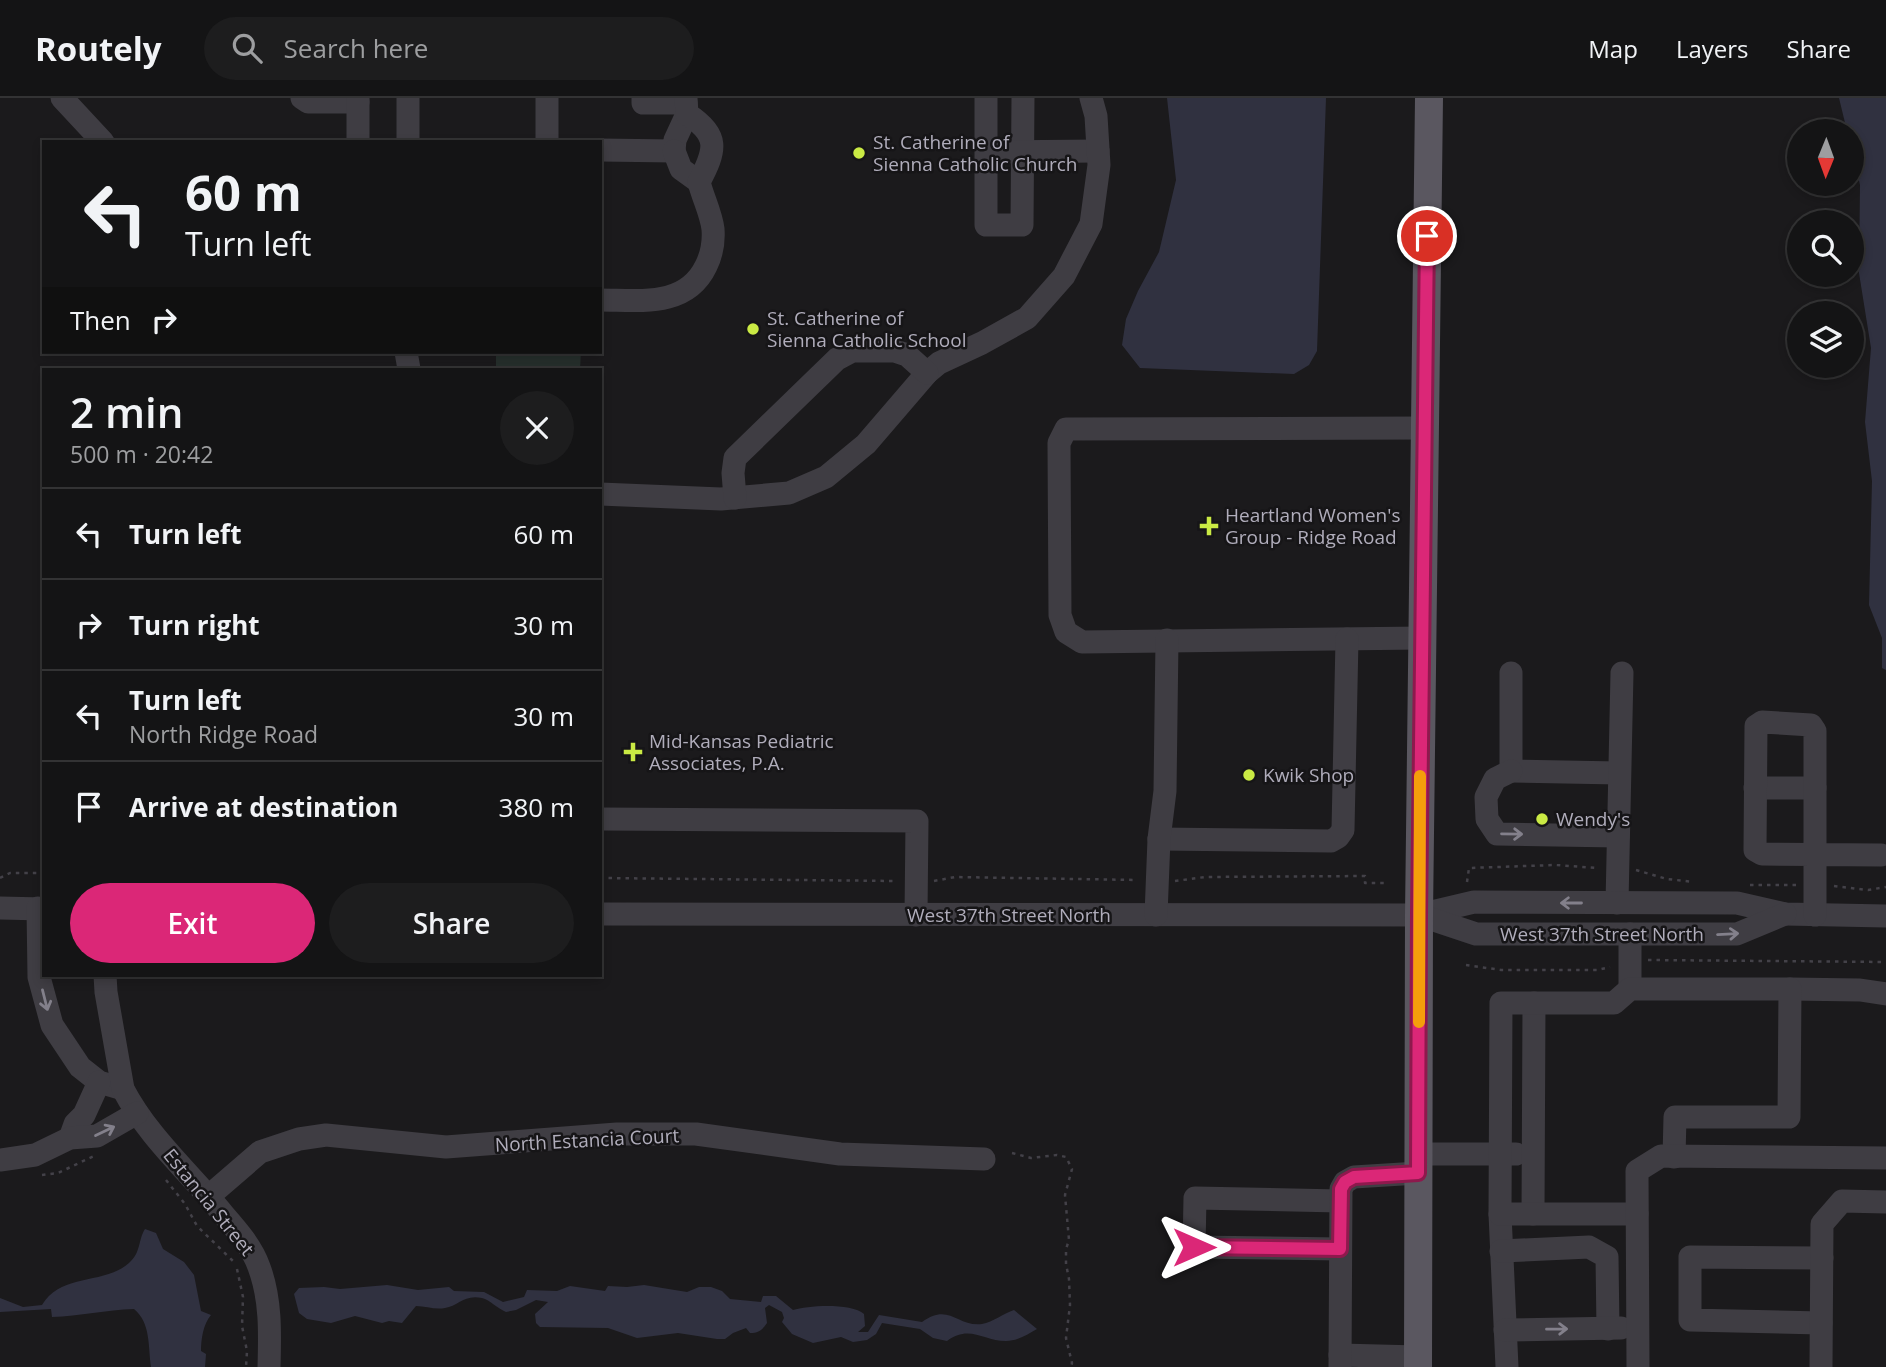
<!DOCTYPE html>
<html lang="en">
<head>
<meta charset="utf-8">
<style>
  body { margin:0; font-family:"Open Sans",sans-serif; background:#1d1d1e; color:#f1f3f6; height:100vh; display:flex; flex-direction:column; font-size:26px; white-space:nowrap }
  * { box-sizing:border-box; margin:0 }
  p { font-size:23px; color:#9d9ea0 }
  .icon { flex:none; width:38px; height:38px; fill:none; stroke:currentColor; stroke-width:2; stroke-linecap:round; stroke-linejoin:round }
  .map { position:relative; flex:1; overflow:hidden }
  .panel { position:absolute; left:42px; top:270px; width:560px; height:609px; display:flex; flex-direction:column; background:#141415; border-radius:0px; box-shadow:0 4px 10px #0003,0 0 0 2px #333334 }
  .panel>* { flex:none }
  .guide { position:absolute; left:42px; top:42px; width:560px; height:214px; border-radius:0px; box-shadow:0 4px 10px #0003,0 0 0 2px #333334; background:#141415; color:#f1f3f6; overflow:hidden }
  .needle { width:46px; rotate:181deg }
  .controls { position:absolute; left:1787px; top:21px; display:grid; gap:14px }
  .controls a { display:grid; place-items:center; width:77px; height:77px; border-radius:50%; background:#141415; box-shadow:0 4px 10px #0003,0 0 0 2px #333334; font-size:35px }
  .pin { position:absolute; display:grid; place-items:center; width:60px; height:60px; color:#fff; margin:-30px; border:4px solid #fff; border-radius:50%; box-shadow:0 2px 7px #0007 }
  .me { position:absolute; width:77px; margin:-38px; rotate:90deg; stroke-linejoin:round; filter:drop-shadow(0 0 5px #0008) }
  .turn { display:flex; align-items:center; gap:24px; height:147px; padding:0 28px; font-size:32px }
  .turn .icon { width:91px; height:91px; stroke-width:2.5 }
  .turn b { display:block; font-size:49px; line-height:60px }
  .then { display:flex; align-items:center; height:66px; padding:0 28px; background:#0003; gap:14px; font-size:26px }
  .round { display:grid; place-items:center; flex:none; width:74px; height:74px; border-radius:37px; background:#1d1d1e }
  .headline { display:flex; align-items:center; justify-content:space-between; height:119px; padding:0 28px }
  h1 { font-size:42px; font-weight:600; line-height:52px }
  .cta { display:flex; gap:14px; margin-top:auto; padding:14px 28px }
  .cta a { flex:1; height:80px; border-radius:42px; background:#db2777; color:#fff; font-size:28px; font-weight:600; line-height:80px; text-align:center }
  .cta a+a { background:#1d1d1e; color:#f1f3f6 }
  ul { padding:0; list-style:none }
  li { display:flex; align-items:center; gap:21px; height:91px; padding:0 28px; border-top:2px solid #333334 }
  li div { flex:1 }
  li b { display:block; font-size:26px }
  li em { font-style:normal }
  header { display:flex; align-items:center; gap:42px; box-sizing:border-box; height:98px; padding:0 35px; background:#141415; border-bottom:2px solid #333334 }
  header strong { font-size:33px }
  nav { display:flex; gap:38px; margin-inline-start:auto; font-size:24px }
  .search { width:490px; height:63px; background:#1d1d1e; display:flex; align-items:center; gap:18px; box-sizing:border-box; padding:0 24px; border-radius:38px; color:#9d9ea0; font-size:26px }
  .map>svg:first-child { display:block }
  .green { fill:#262f2c }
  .water { fill:#303140 }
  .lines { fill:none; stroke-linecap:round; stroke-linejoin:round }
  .path { stroke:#434148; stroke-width:2.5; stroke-dasharray:3.5 5; stroke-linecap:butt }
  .minor { stroke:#3f3d43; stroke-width:23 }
  .major { stroke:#5a5760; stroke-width:28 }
  .oneway { stroke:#83808b }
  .route-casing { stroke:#8e194d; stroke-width:18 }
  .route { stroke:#db2777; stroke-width:12 }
  .slow { stroke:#f59e0b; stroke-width:12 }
  .poi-dot { fill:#caea44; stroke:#161517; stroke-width:2.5 }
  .labels { text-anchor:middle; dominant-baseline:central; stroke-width:5; stroke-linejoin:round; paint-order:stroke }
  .poi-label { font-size:19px; fill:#b0adbb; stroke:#161517; text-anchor:start }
  .street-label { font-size:19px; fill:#b0adbb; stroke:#161517 }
</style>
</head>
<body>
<header>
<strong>Routely</strong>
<div class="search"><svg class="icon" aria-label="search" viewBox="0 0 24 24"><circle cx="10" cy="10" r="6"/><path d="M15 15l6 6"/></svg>Search here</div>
<nav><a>Map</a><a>Layers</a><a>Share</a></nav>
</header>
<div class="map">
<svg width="1886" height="1269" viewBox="0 0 1886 1269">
  <rect width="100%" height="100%" fill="#1b1a1c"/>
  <path class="green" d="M496,254H581L580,271H496Z"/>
  <g class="water">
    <path d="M1167,0H1326L1317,253L1309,267L1294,276L1140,270L1122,247L1126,221L1138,193L1159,154L1176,82Z"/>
    <path d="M1839,0H1886V572L1882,570V540L1869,507L1872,383L1865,324L1871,250L1859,175L1860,87L1852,51V33H1847Z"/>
    <path d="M145,1131L156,1135L163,1151L184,1164L194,1177L201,1213L211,1217C203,1226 201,1242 201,1253L206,1256L205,1269H151C148,1248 151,1225 134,1211C106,1212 80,1218 52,1219L51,1211L0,1214V1200L23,1209L42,1207C61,1175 104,1187 129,1165C141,1155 138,1142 145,1131Z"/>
    <path d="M387,1187L418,1192L449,1189L454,1193L484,1194L503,1204L524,1199L527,1192L557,1193L570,1188L605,1193L608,1188L627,1189L644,1187L687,1194L699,1189H711L722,1193L730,1201L761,1204L763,1198H776L793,1212C809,1207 852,1205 864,1216L865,1228L858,1234H868L879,1217L922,1224C949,1204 957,1229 982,1226C993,1224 1004,1215 1014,1212L1037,1231C1028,1236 1018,1243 1006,1243C984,1243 969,1226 947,1243L933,1240L920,1231L882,1225L876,1236L867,1242L853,1244L841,1239L813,1245L792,1236L782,1224L784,1220L782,1214L769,1207L765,1210L767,1225C762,1232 759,1235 750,1235L746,1230L733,1235L725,1241H717L678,1235L637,1240L608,1230L540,1229L536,1225L535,1216L548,1204L536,1202L516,1212L506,1214C498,1211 490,1202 482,1200C464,1196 458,1208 445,1210C435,1212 426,1208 416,1208L402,1225L389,1223L382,1225L355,1218L331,1225L307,1221L299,1215L294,1196L299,1190L324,1189L340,1191Z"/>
  </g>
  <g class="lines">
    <g class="path">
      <path d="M1636,772L1667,781L1694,784"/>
      <path d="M0,780L10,775H44"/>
      <path d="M600,780L896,783"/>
      <path d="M934,783L955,779L1137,782"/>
      <path d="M1175,783L1205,779L1365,778V785H1388"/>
      <path d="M1467,784L1469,770L1555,767L1598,770"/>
      <path d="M1750,787H1796"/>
      <path d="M1834,788L1868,792L1886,789"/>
      <path d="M1648,862L1886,864"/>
      <path d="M1466,867L1501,872H1597L1610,869"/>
      <path d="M1012,1055L1031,1060L1057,1057L1066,1059L1072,1071L1065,1097L1069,1142L1066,1151V1166L1069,1181L1070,1207L1066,1240L1072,1265L1071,1269"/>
      <path d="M42,1077L58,1075L94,1058"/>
      <path d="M166,1082L185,1106L197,1128L233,1163"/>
      <path d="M237,1171L243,1199L242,1228L247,1253L246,1269"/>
    </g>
    <g class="minor">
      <path d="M62,0L103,44"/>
      <path d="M302,0L308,4H358"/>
      <path d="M408,0V44"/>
      <path d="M547,0V44"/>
      <path d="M643,0V5H686"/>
      <path d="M986,0V127H1022L1023,0"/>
      <path d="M358,44V0"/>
      <path d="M600,52L674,53L675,42L687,16"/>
      <path d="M674,53L681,71L699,84"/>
      <path d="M987,54L1098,53"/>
      <path d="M600,202C639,202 686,210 706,168C712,156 714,144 713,131C711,115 703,100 699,84C716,52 720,37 687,16L686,0"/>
      <path d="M406,254L409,271"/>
      <path d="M600,396L721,401L789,395L826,379L866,346L927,275L939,265L982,245L1027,220L1064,178L1091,126L1099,67L1096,18L1091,0"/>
      <path d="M735,400L733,375L735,360L837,261L852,253H895L907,257L927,275"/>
      <path d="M1422,540L1082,544L1066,534L1060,517L1059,345L1066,331L1424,330"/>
      <path d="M1511,575V673L1619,675"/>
      <path d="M1511,673L1495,681L1486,699L1487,721L1497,736L1618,738"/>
      <path d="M1755,690H1815"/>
      <path d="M600,721L917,723L916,817"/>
      <path d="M1159,741L1331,743L1338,739L1343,732L1347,541"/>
      <path d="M1617,805L1622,575"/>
      <path d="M0,810L44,811"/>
      <path d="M38,810L39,879L52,927L80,969L99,984L123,991"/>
      <path d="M600,816L1419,817L1474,804L1737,805L1785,816L1886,818"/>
      <path d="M1156,817L1159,741L1165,693L1167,542"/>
      <path d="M1419,817L1476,836H1737L1785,816"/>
      <path d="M1815,817V633L1811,627L1762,624L1756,628L1755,752L1762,756L1881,757"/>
      <path d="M105,877L106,894L123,991C148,1039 190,1075 223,1116C237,1132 252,1149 259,1169C271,1201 270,1235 269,1269"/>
      <path d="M1630,891V836"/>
      <path d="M1790,891L1860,892L1886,896"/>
      <path d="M70,1040L75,1026L84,1017L99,984"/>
      <path d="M1418,1056H1516"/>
      <path d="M0,1062L35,1057L70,1040L97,1038L137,1015"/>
      <path d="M209,1098L260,1054L299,1041L326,1037L446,1049L617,1036H696L840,1056L984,1061"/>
      <path d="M1500,1116L1507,1269"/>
      <path d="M1533,1116L1534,905"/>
      <path d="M1637,1116H1500L1501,905H1614L1630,891H1790L1789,1019H1675L1674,1059"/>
      <path d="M1340,1151L1194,1149L1195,1100L1340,1103"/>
      <path d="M1501,1153L1589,1149L1607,1159L1608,1231"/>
      <path d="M1821,1225L1690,1222V1159L1822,1160"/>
      <path d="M1505,1232L1621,1230"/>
      <path d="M1340,1257L1418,1259"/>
      <path d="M1340,1269L1341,1091L1345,1084L1354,1079L1418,1075"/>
      <path d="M1638,1269L1637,1073L1661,1058L1886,1060"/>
      <path d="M1821,1269L1822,1126L1842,1103L1886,1104"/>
    </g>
    <path class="major" d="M1418,1269L1419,817L1429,0"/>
  </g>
  <defs><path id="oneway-shaft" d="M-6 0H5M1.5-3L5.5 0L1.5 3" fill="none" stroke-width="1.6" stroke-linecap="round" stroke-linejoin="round" transform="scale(1.75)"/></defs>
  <g class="oneway">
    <use href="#oneway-shaft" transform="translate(1512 736) rotate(1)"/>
    <use href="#oneway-shaft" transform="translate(1571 805) rotate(-180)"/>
    <use href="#oneway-shaft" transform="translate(1728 836) rotate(-3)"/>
    <use href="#oneway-shaft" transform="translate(45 902) rotate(76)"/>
    <use href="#oneway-shaft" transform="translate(105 1033) rotate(-26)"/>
    <use href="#oneway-shaft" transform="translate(1557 1231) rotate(-1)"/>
  </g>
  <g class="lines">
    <defs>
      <path id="route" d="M1194,1149L1340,1151L1341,1091L1345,1084L1354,1079L1418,1075L1419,817L1427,138"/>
    </defs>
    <use href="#route" class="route-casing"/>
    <use href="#route" class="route"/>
    <path class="slow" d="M1419,924L1420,678"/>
  </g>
  <g class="poi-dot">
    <circle cx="859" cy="55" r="7"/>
    <circle cx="753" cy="231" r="7"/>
    <path d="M1205.5 417.5h7v7h7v7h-7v7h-7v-7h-7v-7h7z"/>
    <path d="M629.5 643.5h7v7h7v7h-7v7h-7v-7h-7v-7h7z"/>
    <circle cx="1249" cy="677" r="7"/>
    <circle cx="1542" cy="721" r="7"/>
  </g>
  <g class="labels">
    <g class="poi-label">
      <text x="873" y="44">St. Catherine of<tspan x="873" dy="22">Sienna Catholic Church</tspan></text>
      <text x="767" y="220">St. Catherine of<tspan x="767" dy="22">Sienna Catholic School</tspan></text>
      <text x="1225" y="417">Heartland Women's<tspan x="1225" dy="22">Group - Ridge Road</tspan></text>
      <text x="649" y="643">Mid-Kansas Pediatric<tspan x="649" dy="22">Associates, P.A.</tspan></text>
      <text x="1263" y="677">Kwik Shop</text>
      <text x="1556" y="721">Wendy's</text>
    </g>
    <g class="street-label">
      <text x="1009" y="817">West 37th Street North</text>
      <text x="1602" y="836">West 37th Street North</text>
      <text transform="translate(587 1042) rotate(-3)">North Estancia Court</text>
      <text transform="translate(209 1104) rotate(51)">Estancia Street</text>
    </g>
  </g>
</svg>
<div class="controls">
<a><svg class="needle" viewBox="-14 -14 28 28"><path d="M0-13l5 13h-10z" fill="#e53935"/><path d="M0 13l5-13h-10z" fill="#9d9ea0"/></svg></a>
<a><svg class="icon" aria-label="search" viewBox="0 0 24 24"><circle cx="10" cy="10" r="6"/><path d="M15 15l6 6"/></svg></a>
<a><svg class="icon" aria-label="layers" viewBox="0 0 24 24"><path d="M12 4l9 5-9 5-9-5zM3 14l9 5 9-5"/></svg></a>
</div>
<div class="pin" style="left:1427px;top:138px;background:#d93025"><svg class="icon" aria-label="arrive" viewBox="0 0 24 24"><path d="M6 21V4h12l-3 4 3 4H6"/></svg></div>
<svg class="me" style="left:1194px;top:1149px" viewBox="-20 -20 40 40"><path d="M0-17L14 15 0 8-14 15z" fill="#db2777" stroke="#fff" stroke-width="4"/></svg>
<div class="guide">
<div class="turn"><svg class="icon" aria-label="left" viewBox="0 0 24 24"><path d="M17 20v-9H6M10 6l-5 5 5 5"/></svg><div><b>60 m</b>Turn left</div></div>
<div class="then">Then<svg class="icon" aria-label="right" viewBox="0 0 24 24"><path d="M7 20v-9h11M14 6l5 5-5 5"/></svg></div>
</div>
<section class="panel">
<div class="headline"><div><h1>2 min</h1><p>500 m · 20:42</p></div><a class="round"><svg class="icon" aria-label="close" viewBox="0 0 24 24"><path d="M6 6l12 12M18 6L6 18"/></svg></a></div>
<ul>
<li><svg class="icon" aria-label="left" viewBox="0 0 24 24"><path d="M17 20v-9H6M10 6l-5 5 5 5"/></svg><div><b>Turn left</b></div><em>60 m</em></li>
<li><svg class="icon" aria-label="right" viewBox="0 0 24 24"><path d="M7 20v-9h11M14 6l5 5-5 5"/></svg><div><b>Turn right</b></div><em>30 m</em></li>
<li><svg class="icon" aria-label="left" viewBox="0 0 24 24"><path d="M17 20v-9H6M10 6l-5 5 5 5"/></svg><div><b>Turn left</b><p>North Ridge Road</p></div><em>30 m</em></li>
<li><svg class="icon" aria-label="arrive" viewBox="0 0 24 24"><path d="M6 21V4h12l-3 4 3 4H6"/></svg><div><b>Arrive at destination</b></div><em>380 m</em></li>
</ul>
<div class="cta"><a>Exit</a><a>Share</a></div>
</section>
</div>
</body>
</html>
